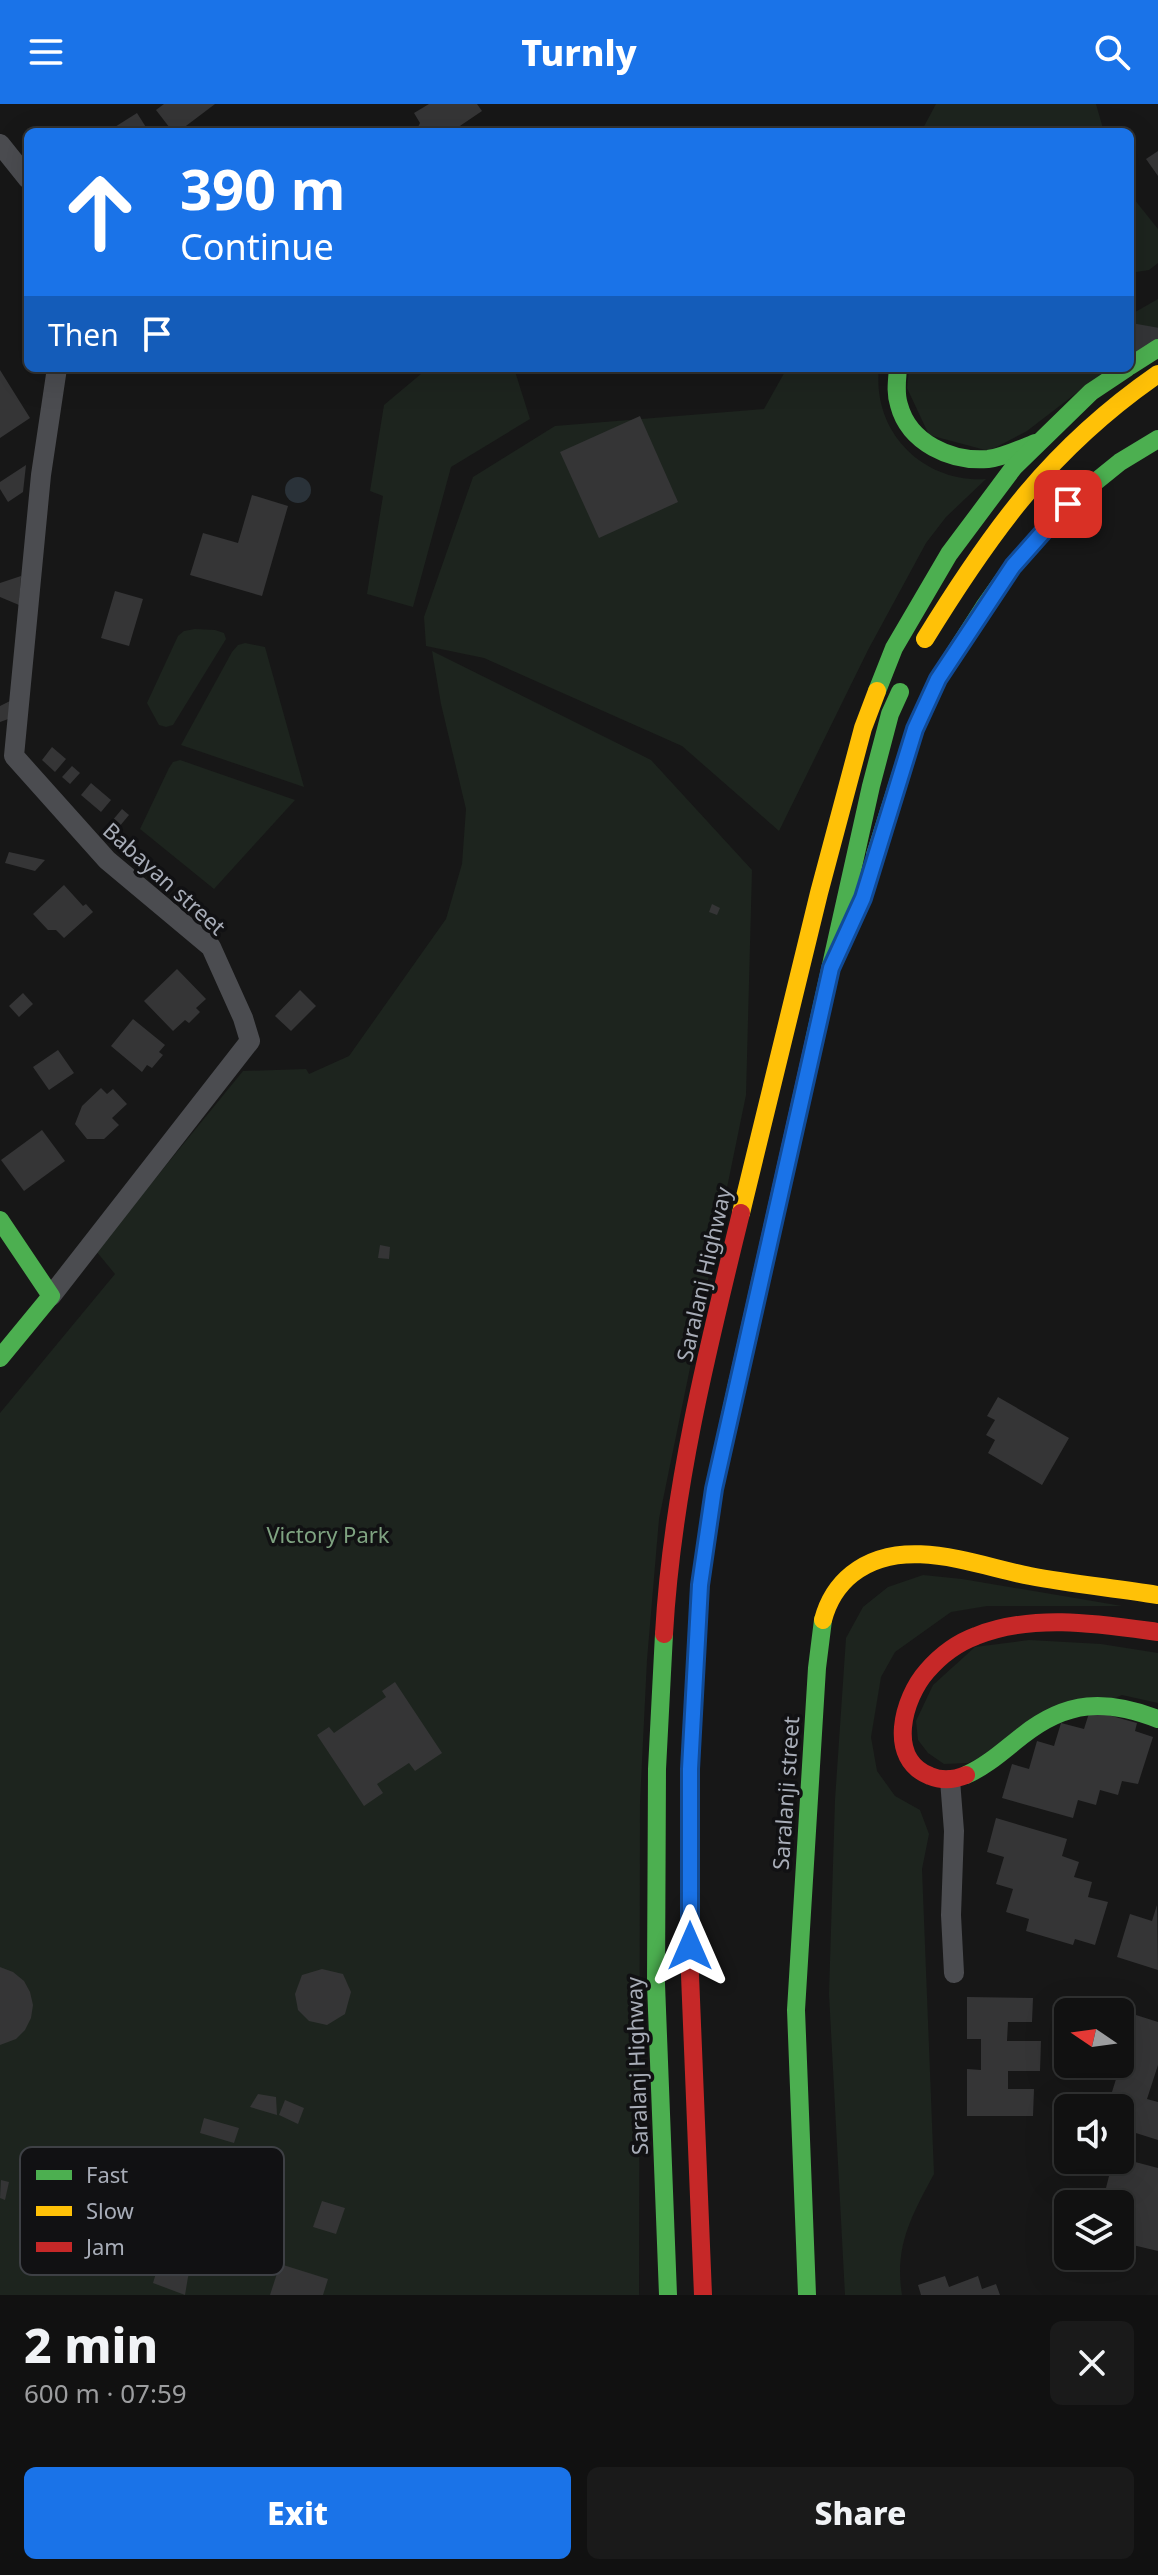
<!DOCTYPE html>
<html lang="en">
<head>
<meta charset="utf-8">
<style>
  body { margin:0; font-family:"Noto Sans",sans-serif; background:#1a1a1a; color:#f1f3f6; height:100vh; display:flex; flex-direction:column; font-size:30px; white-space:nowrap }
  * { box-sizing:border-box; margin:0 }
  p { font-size:26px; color:#9c9d9f }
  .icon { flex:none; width:44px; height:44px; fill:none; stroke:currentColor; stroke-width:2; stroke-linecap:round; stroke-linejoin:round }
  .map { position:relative; height:2191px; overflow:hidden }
  .side { display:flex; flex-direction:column; background:#111; flex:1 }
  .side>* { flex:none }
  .guide { position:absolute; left:24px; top:24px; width:1110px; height:244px; border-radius:12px; box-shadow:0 8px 32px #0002,0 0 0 2px #303131; background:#1a73e8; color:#fff; overflow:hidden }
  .needle { width:52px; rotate:283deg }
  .fabs { position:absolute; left:1054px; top:1894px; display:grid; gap:16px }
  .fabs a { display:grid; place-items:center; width:80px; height:80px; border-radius:12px; background:#111; box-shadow:0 8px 32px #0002,0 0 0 2px #303131; font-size:40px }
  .pin { position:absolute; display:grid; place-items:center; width:68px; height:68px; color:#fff; margin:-34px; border-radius:16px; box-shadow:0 4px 12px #0006 }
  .me { position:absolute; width:88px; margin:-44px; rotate:0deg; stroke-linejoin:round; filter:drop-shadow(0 0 6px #0008) }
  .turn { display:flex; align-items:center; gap:28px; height:168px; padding:0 24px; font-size:36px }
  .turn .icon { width:104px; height:104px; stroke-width:2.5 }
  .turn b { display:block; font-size:56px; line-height:68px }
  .then { display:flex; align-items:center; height:76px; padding:0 24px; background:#0003; gap:16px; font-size:30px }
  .round { display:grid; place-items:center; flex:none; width:84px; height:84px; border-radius:12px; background:#1a1a1a }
  .summary { display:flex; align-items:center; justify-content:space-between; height:136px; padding:0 24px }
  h1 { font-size:48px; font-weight:800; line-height:60px }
  .action { display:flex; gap:16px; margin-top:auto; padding:16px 24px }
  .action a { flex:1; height:92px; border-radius:12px; background:#1a73e8; color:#fff; font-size:32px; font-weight:800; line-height:92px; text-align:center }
  .action a+a { background:#1a1a1a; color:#f1f3f6 }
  header { display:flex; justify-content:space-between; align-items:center; height:104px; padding:0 24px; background:#1a73e8; color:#fff; font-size:36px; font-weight:800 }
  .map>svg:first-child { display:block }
  .green { fill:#1d241e }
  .water { fill:#2a3239 }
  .building { fill:#353536 }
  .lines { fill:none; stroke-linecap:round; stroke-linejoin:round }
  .primary-tunnel { stroke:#343537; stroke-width:32; stroke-dasharray:32 16; stroke-linecap:butt }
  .street { stroke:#4b4c50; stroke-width:20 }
  .fast { stroke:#4caf50; stroke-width:18 }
  .slow { stroke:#ffc107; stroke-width:18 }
  .jam { stroke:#c62828; stroke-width:18 }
  .route-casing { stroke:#114b97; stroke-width:20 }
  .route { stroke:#1a73e8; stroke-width:14 }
  .labels { text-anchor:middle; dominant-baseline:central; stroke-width:7; stroke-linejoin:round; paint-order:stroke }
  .street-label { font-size:22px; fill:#a8adb8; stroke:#111113 }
  .park-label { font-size:22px; fill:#7fa381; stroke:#111113 }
  .key { fill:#111113; stroke:#3e4045; stroke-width:2 }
  .key-label { font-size:22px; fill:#a8adb8 }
</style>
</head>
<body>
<header><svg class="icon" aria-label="menu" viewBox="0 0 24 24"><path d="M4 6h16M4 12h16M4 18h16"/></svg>Turnly<svg class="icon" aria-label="search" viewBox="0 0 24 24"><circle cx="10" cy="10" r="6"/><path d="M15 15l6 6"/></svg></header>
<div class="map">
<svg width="1158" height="2191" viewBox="0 0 1158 2191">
  <rect width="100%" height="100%" fill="#171717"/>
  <g class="green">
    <path d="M936,0H1096L1104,28H921Z"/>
    <path d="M1130,90L1158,125V159L1149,166L1130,169Z"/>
    <path d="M1158,195V234L1130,251V211Z"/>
    <path d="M428,264H514L530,315L451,363L413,503L367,490L383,392L370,387L384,301Z"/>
    <path d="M787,264H879C872,328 923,379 986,375L946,413L926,439L868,546L779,727L682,642L484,554L426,542L424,513L473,373L555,322L764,305Z"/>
    <path d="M909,264H1109L1027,327L989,347L929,331L907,284Z"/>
    <path d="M195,525L215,526L224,529L226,535L173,621L166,623L159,621L147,599L178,532L184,527Z"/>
    <path d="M245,539L265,543L304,683L181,641L232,548L238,541Z"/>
    <path d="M432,547L651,656L752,766L746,991L659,1415L647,1556L640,1698L639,2191H0V1309L115,1170L96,1147L243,967L306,965L309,970L349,952L446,815L462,760L466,705L441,600Z"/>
    <path d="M180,656L295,696L214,785L140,725L169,664L173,658Z"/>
    <path d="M923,1471L962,1475L1122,1502H987L951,1508L895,1548L881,1573L871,1633L877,1667L895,1692L920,1706L929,1730L922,1765L934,2070C912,2111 894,2142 902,2191H845L829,1890L835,1696L846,1534L863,1503L888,1483Z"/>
    <path d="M1029,1536L1101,1540L1158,1549V1599L1122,1591L968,1659L944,1660L928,1649L918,1636L916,1617L933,1581L975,1543Z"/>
  </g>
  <circle class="water" cx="298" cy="386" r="13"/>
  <g class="building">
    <path d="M164,0H215L178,28H173L156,6Z"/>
    <path d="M429,0H477L482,7L451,28H419L417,25L420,19L414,9Z"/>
    <path d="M137,9L149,28H107Z"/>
    <path d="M1158,47V72L1146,55Z"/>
    <path d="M0,266L30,314L0,334Z"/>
    <path d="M640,312L678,398L599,434L560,348Z"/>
    <path d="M26,361L23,388L8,398L0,385V378Z"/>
    <path d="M252,391L288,402L262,492L190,471L203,429L238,439Z"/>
    <path d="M21,472L19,501L0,493V479Z"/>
    <path d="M115,487L143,495L129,542L101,534Z"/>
    <path d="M10,597L11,614L0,618V602Z"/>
    <path d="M52,643L66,655L55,668L42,656Z"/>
    <path d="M72,662L80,669L70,680L62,673Z"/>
    <path d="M91,679L111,696L101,708L81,691Z"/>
    <path d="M122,705L129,711L119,723L112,717Z"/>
    <path d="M9,748L45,756L35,767L5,759Z"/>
    <path d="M64,781L83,802L86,800L93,808L64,834L56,826H48L33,810Z"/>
    <path d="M712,800L720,804L717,811L709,808Z"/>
    <path d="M177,865L206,895L196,904L200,908L189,919L185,916L173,927L144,897Z"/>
    <path d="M300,886L316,902L291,927L275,912Z"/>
    <path d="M23,889L33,900L19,913L9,902Z"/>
    <path d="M133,915L165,941L159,948L163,951L152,964L147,961L142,968L111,942Z"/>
    <path d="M58,946L74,969L49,986L33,963Z"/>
    <path d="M101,984L107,990L113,985L127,1000L112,1014L119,1021L104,1035H87L75,1020L82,1002Z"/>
    <path d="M42,1026L65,1057L24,1087L1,1056Z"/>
    <path d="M380,1141L390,1143L389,1155L378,1154Z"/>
    <path d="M998,1293L1069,1334L1042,1381L988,1349L995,1336L986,1331L995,1316L987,1312Z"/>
    <path d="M395,1578L442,1649L415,1667L409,1659L377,1680L383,1689L364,1702L317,1631L329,1623L334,1629L386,1593L382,1587Z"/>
    <path d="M1090,1606L1137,1619L1135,1627L1153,1633L1138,1680L1122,1677L1118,1691L1100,1686L1096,1701L1078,1696L1073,1714L1002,1694L1012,1660L1029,1665L1037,1637L1054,1642L1061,1619L1084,1625Z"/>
    <path d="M996,1714L1067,1735L1062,1752L1079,1758L1074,1773L1092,1778L1088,1793L1108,1798L1095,1841L1075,1835L1073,1841L1026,1827L1029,1815L1006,1808L1013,1785L996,1780L1004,1753L987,1748Z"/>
    <path d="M1157,1801L1158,1866L1117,1853L1130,1810L1152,1817Z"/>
    <path d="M0,1863L13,1868L24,1877L30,1888L33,1901L31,1914L25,1926L16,1935L0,1941Z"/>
    <path d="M322,1865L343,1870L351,1888L345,1910L327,1921L309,1917L298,1906L295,1890L302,1871Z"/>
    <path d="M967,1893L1033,1894L1032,1918H1008L1007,1937H1041L1040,1967H1008V1985H1034L1033,2012H967V1965L981,1966V1935H967Z"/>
    <path d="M1136,1911L1158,1918V1961L1147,1995L1158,1998V2036L1120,2024V2004H1107Z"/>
    <path d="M258,1990L276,1993L277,2011L250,2003Z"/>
    <path d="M285,1996L304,2004L298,2020L279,2011Z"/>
    <path d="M204,2014L239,2024L234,2039L200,2029Z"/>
    <path d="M1120,2054L1158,2064V2147L1120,2138V2100H1102L1113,2056H1120Z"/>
    <path d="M1,2076L9,2078L5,2096L0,2094Z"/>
    <path d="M322,2097L345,2104L336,2130L313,2123Z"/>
    <path d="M163,2146L197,2155L188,2173L185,2191L153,2179Z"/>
    <path d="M280,2160L328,2175L323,2191H270Z"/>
    <path d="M945,2172L949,2183L978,2172L982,2185L996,2180L1000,2191H921L918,2181Z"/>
  </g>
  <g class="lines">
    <path class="primary-tunnel" d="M1130,235L1158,240"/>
    <g class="street">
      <path d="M0,40L28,75"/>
      <path d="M51,1192L250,937L243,914L211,843L107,756L14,652L41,371L57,264"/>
      <path d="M950,1676L954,1727L951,1811L954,1869"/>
    </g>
    <g class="fast">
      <path d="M1130,262L1158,244"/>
      <path d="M898,264C897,277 895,289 899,301C909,339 951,358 988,355C1004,353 1020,345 1035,339"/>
      <path d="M877,587L894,544L949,450L1014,363L1091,288L1127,264"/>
      <path d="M875,751L915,625L938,575L984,503L1013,462L1068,400L1120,358L1158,335"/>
      <path d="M814,937L871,682L890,610L900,588"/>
      <path d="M0,1116L51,1192L0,1254"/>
      <path d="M664,1530L657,1665L656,1880L668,2191"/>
      <path d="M966,1671C987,1662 1004,1646 1022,1632C1067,1596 1106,1595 1158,1615"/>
      <path d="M807,2191L796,1906L817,1564L823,1516"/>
    </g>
    <g class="slow">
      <path d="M925,535C992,426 1051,344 1158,270"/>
      <path d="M741,1109L819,789L863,624L877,587"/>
      <path d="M823,1516C828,1497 837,1482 852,1470C902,1430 974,1461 1030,1472C1072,1480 1115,1484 1158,1491"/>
      <path d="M690,1778V1665L700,1481L714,1385L738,1276"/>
    </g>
    <g class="jam">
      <path d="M738,1276L814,937"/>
      <path d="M664,1530C672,1388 707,1247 741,1109"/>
      <path d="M966,1671C954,1676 942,1677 930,1672C886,1655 903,1594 927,1567C940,1552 957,1539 976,1532C1033,1509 1100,1520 1158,1528"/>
      <path d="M690,1778V1871L703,2191"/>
    </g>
  </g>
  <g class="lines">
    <defs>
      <path id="route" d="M690,1842V1665L700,1481L714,1385L831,864L863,794L915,625L938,575L1013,462L1068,400"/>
    </defs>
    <use href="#route" class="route-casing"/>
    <use href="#route" class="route"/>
  </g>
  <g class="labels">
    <g class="street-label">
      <text transform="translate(165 774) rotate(42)">Babayan street</text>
      <text transform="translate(703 1170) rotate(-77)">Saralanj Highway</text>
      <text transform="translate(785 1689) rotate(-86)">Saralanji street</text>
      <text transform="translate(636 1962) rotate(-92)">Saralanj Highway</text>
    </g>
    <g class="park-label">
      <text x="328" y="1430">Victory Park</text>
    </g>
  </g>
  <rect x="20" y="2043" width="264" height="128" rx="12" class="key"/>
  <rect x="36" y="2066" width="36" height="10" fill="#4caf50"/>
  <rect x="36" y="2102" width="36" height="10" fill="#ffc107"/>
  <rect x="36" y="2138" width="36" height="10" fill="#c62828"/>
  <g class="key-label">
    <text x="86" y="2079">Fast</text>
    <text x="86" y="2115">Slow</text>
    <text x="86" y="2151">Jam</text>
  </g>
</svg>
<div class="fabs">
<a><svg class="needle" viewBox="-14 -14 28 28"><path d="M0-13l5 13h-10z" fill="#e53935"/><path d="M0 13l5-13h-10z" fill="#9c9d9f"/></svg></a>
<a><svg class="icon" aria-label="sound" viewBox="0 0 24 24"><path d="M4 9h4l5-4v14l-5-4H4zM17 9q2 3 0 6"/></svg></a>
<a><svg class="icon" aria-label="layers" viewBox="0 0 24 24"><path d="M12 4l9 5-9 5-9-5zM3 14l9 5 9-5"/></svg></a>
</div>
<div class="pin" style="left:1068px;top:400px;background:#d93025"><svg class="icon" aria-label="arrive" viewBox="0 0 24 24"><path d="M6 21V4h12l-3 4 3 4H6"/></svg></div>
<svg class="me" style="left:690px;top:1842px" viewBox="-20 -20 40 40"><path d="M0-17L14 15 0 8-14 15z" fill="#1a73e8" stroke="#fff" stroke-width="4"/></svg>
<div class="guide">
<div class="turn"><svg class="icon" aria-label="ahead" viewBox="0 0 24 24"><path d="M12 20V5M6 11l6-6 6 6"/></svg><div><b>390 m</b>Continue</div></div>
<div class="then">Then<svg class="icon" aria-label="arrive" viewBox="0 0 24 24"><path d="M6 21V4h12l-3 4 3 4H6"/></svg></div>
</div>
</div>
<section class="side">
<div class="summary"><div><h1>2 min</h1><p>600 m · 07:59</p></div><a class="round"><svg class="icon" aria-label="close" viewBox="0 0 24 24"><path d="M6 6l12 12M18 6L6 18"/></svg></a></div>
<div class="action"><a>Exit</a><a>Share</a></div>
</section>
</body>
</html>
